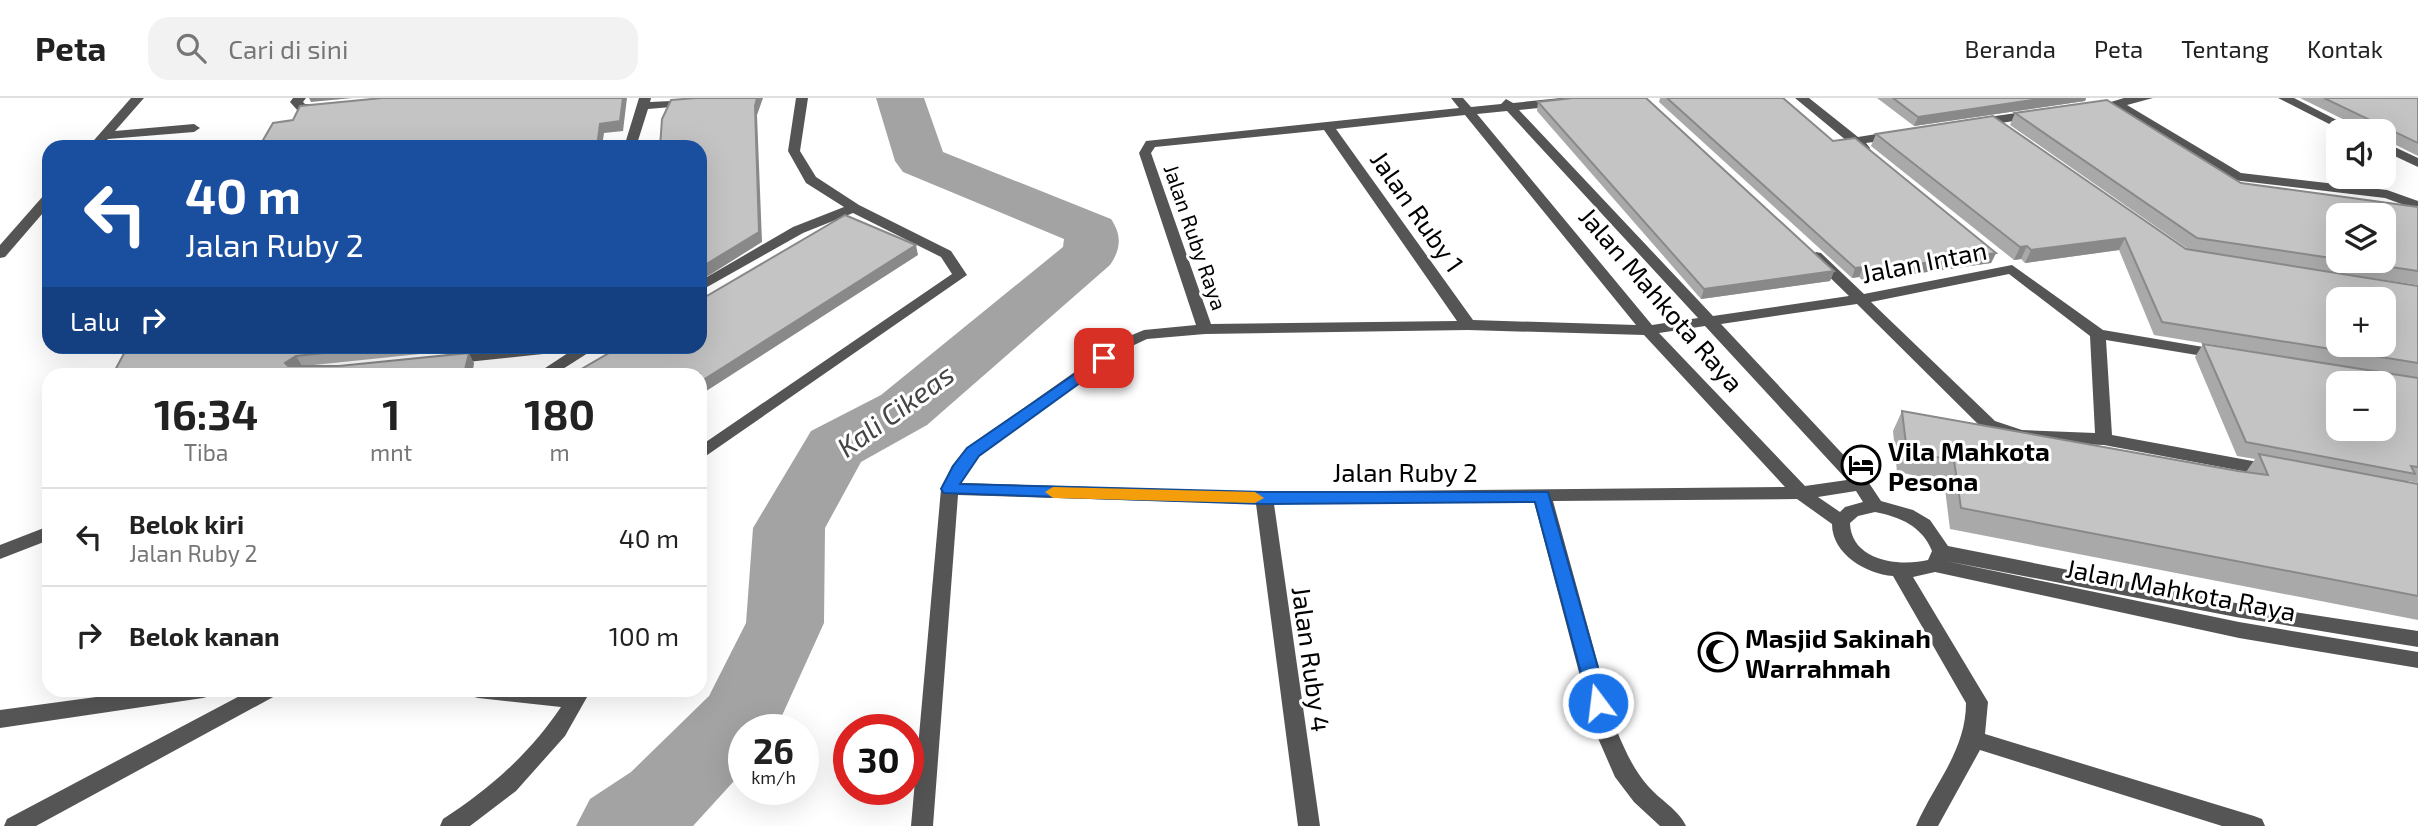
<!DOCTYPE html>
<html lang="id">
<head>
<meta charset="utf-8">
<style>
  body { margin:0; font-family:"Exo 2",sans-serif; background:#f2f2f2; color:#222; height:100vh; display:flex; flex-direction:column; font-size:26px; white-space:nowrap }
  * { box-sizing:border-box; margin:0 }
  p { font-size:23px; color:#767676 }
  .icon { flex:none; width:38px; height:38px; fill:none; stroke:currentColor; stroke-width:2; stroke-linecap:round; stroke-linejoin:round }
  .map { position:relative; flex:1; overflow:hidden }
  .panel { position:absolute; left:42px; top:270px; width:665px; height:329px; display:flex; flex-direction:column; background:#fff; border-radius:21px; box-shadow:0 7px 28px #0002 }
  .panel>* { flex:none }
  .banner { position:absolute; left:42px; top:42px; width:665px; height:214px; border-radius:21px; box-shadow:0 7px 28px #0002; background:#1a4fa0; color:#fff; overflow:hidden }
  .controls { position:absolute; left:2326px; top:21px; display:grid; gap:14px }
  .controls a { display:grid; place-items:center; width:70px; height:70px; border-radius:14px; background:#fff; box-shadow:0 7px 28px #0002; font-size:35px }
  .speed { position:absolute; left:728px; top:616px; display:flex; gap:14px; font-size:35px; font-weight:700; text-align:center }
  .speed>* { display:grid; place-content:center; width:91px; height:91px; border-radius:50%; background:#fff; box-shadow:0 7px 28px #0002; line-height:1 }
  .speed small { font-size:18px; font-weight:400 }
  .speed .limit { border:10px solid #d22; background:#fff; color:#111 }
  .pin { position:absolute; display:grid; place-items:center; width:60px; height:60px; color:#fff; margin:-30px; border-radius:14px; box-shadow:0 4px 10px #0006 }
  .me { position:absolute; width:77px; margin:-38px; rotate:345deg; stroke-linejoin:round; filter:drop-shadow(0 0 5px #0008) }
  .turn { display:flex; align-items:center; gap:24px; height:147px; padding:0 28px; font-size:32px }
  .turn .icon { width:91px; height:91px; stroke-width:2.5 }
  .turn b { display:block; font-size:49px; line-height:60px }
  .then { display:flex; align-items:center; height:66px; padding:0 28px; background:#0003; gap:14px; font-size:26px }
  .eta { display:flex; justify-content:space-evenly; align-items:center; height:119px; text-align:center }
  .eta b { font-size:42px; font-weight:700; line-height:49px }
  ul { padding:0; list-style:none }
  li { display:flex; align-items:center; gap:21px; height:98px; padding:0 28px; border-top:2px solid #e0e0e0 }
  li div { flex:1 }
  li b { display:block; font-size:26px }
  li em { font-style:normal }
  header { display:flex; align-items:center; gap:42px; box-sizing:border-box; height:98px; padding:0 35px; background:#fff; border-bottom:2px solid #e0e0e0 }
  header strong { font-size:33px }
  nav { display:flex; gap:38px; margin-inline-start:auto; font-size:24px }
  .search { width:490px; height:63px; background:#f2f2f2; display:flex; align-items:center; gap:18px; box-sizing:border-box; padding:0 24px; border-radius:21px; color:#767676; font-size:26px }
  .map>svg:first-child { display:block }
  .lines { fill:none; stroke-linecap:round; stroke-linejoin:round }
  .river { fill:#a3a3a3; fill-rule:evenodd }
  .minor { fill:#555; fill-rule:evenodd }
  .wall { fill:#a9a9a9; fill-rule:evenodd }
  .shaded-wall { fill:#898989 }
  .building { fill:#c4c4c4; stroke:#898989; stroke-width:2; fill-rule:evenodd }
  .route { fill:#1a73e8; stroke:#114b97; stroke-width:2 }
  .slow { fill:#f59e0b }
  .labels { text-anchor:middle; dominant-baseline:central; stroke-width:6; stroke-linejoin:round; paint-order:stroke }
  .far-street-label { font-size:21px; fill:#000; stroke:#fff }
  .street-label { font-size:26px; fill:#000; stroke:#fff }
  .poi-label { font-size:26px; font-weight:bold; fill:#000; stroke:#fff; text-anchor:start }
  .water-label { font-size:28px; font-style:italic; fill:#444; stroke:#fff }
</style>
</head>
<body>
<header>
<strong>Peta</strong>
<div class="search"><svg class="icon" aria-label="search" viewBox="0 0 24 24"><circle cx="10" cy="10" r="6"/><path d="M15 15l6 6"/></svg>Cari di sini</div>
<nav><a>Beranda</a><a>Peta</a><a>Tentang</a><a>Kontak</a></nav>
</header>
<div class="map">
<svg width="2418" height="728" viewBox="0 0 2418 728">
  <rect width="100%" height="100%" fill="#fff"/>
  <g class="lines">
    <path class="river" d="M876,0H924L943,54L1111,121C1122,137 1121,151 1110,167L927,327L861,364L825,430L824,525L780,622L776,632H744V672L693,728H576L590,701L631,674L709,598L746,525L753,430L811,333L881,297L1063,149L1064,141L903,74L895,63Z"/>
    <g class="minor">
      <path d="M131,0H144L115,33L194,26L200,30L194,34L108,41L101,49H88Z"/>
      <path d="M293,0H306L303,4L305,6H320L326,10L320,14L298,13L290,4Z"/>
      <path d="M639,0H651L650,4L735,0L729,4L648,11L636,49H624Z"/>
      <path d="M796,0H808L800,53L816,79L859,107L951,153L967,177L700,362V348L952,176L941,159L853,115L803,135L700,193V183L793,129L844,109L806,85L788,53Z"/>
      <path d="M1451,0H1463L1471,9L1501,6L1506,1L1513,5L1561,0H1602L1596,4L1519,12L1713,218L1849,198L1811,161L1809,158L1816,154L1821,155L1864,196L2012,167L2103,232L2227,253L2229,256L2227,259L2221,261L2106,242L2112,337L2274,367L2283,373L2280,377L2274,379L2104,347L2020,344L1983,331L1857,206L1721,226L1867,382L1881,403L1913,412L1930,422L1948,448L2236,505L2418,533V549L2236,519L1946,463L2239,524L2418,554V570L2239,540L1935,474L1913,479L1988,604L1985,636L2254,718L2262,721L2265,728H2222L1980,652L1938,728H1916C1934,686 1966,653 1966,605L1893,478C1866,476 1832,456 1832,426L1797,401L1553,403L1616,631C1625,652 1633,671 1648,688C1660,702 1679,712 1686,728H1660L1634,704L1615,679L1594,631L1534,404L1274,406L1320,728H1298L1256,406L958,397L933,728H911L941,391L952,368L967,350L1120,242L1144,232L1196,227L1139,55L1146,43L1459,10ZM1507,13L1698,220L1652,227L1477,16ZM1465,17L1636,227L1473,222L1336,31ZM1324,32L1457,223L1211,226L1151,55L1155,49ZM2009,176L2090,238L2095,335L2022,332L1995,323L1871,204ZM1705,228L1847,382L1805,388L1659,235ZM1468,232L1644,237L1785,389L1264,394L961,385L966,374L979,358L1132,248L1147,241L1205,236ZM1856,393L1863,404L1845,409L1840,414L1818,399ZM1875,414C1900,419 1922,428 1932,453L1928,462C1900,469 1851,463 1850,425L1858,418Z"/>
      <path d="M1795,0H1809L1858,39L1895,33L1901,37L1895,41L1866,45L1870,50L1869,53H1859Z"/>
      <path d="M2124,0H2153L2127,7L2241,75L2387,92L2418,103V112L2385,100L2233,82L2104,6Z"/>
      <path d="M2278,0H2294L2358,33H2343Z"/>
      <path d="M2037,12L2041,13V19L1974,29L1968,25L1974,21Z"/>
      <path d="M2384,44L2418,60V69L2384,53Z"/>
      <path d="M49,96V108L5,159L0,160V147L44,97Z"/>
      <path d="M522,248H599L555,276H536L571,253L448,266L440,261L448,256Z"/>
      <path d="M49,428V442L0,461V447Z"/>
      <path d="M148,592H213L210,598L203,600L0,630V612Z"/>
      <path d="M251,592H278L275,598L36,728H4L7,721Z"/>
      <path d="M468,592H591L565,638L516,693L470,728H440L443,721C490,691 530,655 561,609L478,600L471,598Z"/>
    </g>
  </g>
  <g class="wall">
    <path d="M1660,0H1783L1833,43L1996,155L1991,165L1863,183L1859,179L1852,180L1659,4Z"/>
    <path d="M1877,0H2086L2085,3L1914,28Z"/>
    <path d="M2300,0H2418V58L2384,41V33H2367Z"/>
    <path d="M1538,4L1834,173L1830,183L1701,201L1537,13Z"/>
    <path d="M2015,15L2241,85L2418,109V187L2319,172L2418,188V385L2409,383L2408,384L2418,386V522L1950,431L1944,383L1897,374L1893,333L1902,313L2246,374L2255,361L2237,358L2195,259L2203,246L2316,264L2154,237L2119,152L2025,165L2021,161L2014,162L1871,48L1876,36L2188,151L2010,27ZM2338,117L2384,163H2338Z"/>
    <path d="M128,248H478V250L304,268L474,265L472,276H113Z"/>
  </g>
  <g class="shaded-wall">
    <path d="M309,0H353L311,4Z"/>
    <path d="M623,0H627L623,33L604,35L602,49H597L600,26Z"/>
    <path d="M757,0H763L757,17L762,144L700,183V170Z"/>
    <path d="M2045,0H2086L2085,3L1914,28L1918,19Z"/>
    <path d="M2125,140L2119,152L2025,165L2031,152Z"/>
    <path d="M916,147L918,157L700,297V284Z"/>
    <path d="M2027,148L2021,161L2014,162L2020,149Z"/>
    <path d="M1996,155L1991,165L1863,183L1867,173Z"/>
    <path d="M1863,169L1859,179L1852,180L1855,170Z"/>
    <path d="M1834,173L1830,183L1701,201L1704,191Z"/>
    <path d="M469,255L474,265L472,276H464Z"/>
    <path d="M296,258L302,268L291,276L285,265Z"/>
  </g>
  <g class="building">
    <path d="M382,0H623L620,23L600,26L597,49H259L273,25L293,22L300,8Z"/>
    <path d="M696,0H757L755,8L759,134L700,170V49H660L662,21L671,2Z"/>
    <path d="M1573,0H1646L1834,173L1704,191L1538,4Z"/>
    <path d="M1667,0H1783L1833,43L1855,40L1996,155L1867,173L1863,169L1855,170Z"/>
    <path d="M1893,0H2045L1918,19Z"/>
    <path d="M2324,0H2418V45Z"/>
    <path d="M2107,2L2241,85L2418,109V173L2350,163H2384V117H2338V161L2197,140L2015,15Z"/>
    <path d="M1993,18L2186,151L2418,188V265L2162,224L2125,140L2031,152L2027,148L2020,149L1876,36ZM2338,201H2384V247H2338Z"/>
    <path d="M845,117L916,147L700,284V276H573L621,248H700V202Z"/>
    <path d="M2203,246L2418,280V369L2411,368L2415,376L2246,344ZM2338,285H2384V331H2338Z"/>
    <path d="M128,248H387L296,258L285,265L288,268H339L469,255L464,276H113Z"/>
    <path d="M1902,313L2238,373L2268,377L2259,356L2418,386V498L1961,410L1954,362L1907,354Z"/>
  </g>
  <path class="route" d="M1104,256L1112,260L1110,263L979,358L960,386L1264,394H1548L1608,605L1605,610H1592L1589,605L1535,404L1264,406L944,395L941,391L953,368L967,350Z"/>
  <path class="slow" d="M1053,389L1255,394L1264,400L1255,405L1053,400L1045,394Z"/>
  <defs>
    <symbol id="hotel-ring" viewBox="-11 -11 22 22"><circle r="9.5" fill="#fff" stroke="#000" stroke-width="1.5"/><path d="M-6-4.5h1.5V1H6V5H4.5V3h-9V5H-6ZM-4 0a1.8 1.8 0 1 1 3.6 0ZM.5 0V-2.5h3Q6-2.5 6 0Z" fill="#000"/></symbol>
    <symbol id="mosque-ring" viewBox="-11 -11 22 22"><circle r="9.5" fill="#fff" stroke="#000" stroke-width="1.5"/><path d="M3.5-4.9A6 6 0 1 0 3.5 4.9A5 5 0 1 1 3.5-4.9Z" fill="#000"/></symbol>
  </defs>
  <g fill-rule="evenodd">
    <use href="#hotel-ring" x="1839" y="345" width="44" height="44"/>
    <use href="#mosque-ring" x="1696" y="532" width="44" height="44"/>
  </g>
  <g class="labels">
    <g class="far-street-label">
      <text transform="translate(1196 139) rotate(71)">Jalan Ruby Raya</text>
    </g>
    <g class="street-label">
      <text transform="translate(1418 113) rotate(55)">Jalan Ruby 1</text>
      <text transform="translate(1924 163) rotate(-11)">Jalan Intan</text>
      <text transform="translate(1662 201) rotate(49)">Jalan Mahkota Raya</text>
      <text x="1405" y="373">Jalan Ruby 2</text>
      <text transform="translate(2181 491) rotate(11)">Jalan Mahkota Raya</text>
      <text transform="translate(1312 561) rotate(82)">Jalan Ruby 4</text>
    </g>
    <g class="poi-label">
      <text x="1888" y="352">Vila Mahkota<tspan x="1888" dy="30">Pesona</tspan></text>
      <text x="1745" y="539">Masjid Sakinah<tspan x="1745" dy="30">Warrahmah</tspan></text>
    </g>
    <g class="water-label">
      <text transform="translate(895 312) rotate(-36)">Kali Cikeas</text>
    </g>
  </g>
</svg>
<div class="controls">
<a><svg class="icon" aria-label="sound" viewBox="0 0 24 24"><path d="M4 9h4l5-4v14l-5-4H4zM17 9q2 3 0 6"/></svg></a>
<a><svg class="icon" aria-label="layers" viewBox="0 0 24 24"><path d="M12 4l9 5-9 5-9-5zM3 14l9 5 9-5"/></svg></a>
<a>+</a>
<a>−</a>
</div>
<div class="speed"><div>26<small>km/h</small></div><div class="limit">30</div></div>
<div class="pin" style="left:1104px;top:260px;background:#d93025"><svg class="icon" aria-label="arrive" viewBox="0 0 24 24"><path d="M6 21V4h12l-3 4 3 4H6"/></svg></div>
<svg class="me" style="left:1598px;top:605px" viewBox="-20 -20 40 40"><circle r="17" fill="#1a73e8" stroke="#fff" stroke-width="3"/><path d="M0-11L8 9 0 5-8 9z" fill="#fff"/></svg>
<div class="banner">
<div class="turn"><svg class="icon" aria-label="left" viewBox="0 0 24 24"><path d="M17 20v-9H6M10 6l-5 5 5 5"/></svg><div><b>40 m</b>Jalan Ruby 2</div></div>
<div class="then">Lalu<svg class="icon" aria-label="right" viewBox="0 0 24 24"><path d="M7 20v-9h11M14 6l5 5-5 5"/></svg></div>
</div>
<section class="panel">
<div class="eta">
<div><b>16:34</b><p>Tiba</p></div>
<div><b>1</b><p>mnt</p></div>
<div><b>180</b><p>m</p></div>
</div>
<ul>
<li><svg class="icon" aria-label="left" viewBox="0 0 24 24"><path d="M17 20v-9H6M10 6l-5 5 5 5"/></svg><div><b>Belok kiri</b><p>Jalan Ruby 2</p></div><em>40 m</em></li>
<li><svg class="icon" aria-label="right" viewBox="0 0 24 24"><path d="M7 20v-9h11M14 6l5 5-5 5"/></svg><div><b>Belok kanan</b></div><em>100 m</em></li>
</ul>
</section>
</div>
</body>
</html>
